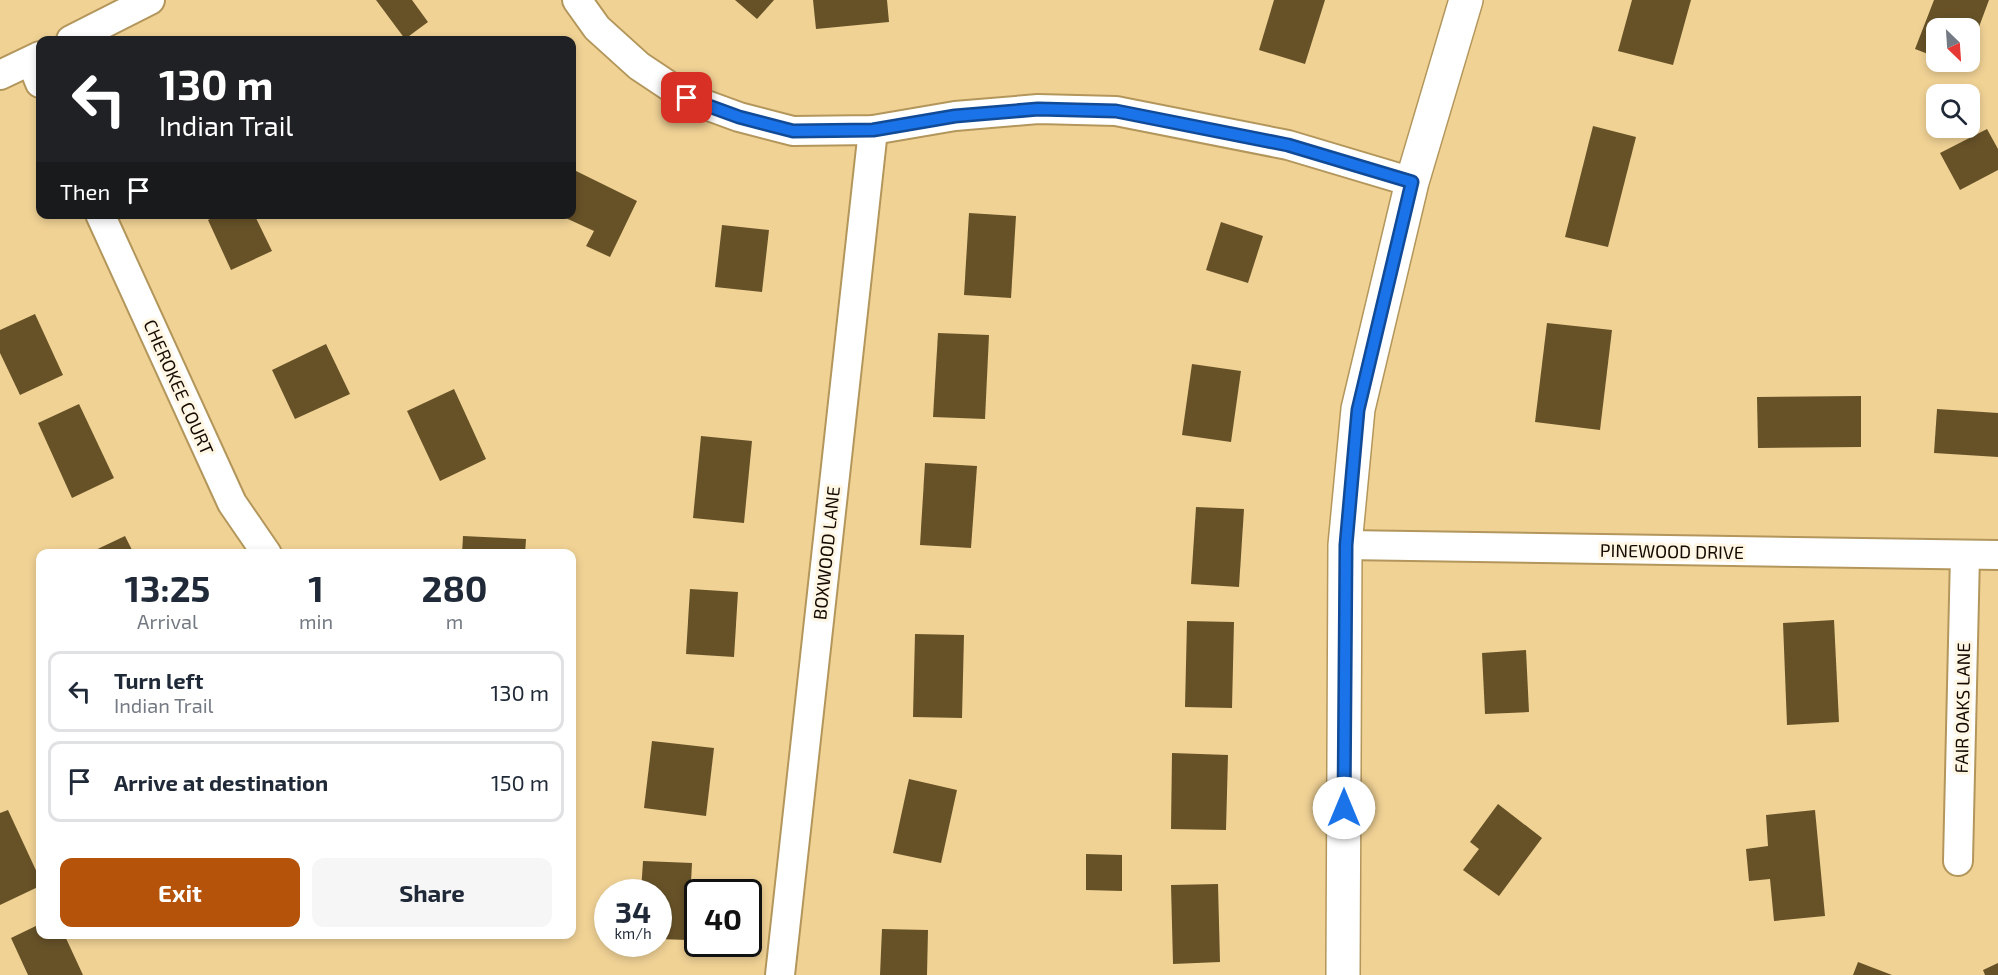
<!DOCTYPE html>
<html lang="en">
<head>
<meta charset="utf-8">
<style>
  body { margin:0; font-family:"Exo 2",sans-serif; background:#f6f6f7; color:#1f2937; height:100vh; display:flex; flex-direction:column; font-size:22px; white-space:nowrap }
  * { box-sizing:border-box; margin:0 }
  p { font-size:20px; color:#747a83 }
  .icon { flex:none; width:33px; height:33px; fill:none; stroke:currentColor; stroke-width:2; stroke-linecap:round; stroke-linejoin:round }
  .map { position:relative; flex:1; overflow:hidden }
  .sheet { position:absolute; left:36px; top:549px; width:540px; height:390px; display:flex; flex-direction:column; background:#fff; border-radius:12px; box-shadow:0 3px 9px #0003 }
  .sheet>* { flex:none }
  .top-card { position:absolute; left:36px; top:36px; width:540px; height:183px; border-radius:12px; box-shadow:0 3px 9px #0003; background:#202124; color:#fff; overflow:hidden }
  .needle { width:39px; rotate:155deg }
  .fabs { position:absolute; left:1926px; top:18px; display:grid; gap:12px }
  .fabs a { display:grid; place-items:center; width:54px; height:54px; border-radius:12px; background:#fff; box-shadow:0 3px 9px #0003; font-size:30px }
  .speed { position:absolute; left:594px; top:879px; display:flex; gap:12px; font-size:30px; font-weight:700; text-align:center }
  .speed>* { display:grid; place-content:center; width:78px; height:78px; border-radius:50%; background:#fff; box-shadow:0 3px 9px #0003; line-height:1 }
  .speed small { font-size:15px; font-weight:400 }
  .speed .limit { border:3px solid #111; border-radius:9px; background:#fff; color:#111 }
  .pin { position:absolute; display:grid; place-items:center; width:51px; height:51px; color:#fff; margin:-26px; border-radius:12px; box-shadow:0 3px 9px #0006 }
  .me { position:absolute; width:66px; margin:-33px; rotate:0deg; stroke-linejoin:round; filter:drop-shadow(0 0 4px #0008) }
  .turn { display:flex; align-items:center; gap:21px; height:126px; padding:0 24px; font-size:27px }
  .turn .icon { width:78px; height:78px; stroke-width:2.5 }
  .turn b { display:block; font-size:42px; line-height:51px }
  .then { display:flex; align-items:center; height:57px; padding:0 24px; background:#0003; gap:12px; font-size:22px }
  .eta { display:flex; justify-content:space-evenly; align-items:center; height:102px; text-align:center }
  .eta b { font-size:36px; font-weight:700; line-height:42px }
  .button { display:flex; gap:12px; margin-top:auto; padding:12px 24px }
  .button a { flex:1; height:69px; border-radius:12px; background:#b45309; color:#fff; font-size:24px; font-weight:700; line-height:69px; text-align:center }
  .button a+a { background:#f6f6f7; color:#1f2937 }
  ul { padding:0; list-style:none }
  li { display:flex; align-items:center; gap:18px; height:81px; margin:0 12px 9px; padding:0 12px; border:3px solid #e0e1e3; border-radius:12px }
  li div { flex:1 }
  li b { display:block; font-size:22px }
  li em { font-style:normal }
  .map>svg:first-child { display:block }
  .building { fill:#675228 }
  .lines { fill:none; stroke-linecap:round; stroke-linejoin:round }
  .street-casing { stroke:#b3965b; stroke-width:32 }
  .secondary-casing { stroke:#b3965b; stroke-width:36 }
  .street { stroke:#fff; stroke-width:28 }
  .secondary { stroke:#fff; stroke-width:33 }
  .route-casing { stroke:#114b97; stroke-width:15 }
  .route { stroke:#1a73e8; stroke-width:10 }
  .labels { text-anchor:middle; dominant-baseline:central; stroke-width:6; stroke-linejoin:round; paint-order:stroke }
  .street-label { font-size:18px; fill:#150a00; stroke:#fff6e4 }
</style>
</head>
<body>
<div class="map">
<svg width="1998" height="975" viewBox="0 0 1998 975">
  <rect width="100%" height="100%" fill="#f0d295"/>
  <g class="building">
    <path d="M376,0H412L428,22L405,39Z"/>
    <path d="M735,0H774L757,19Z"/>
    <path d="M813,0H887L889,22L816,29Z"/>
    <path d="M1274,0H1325L1305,64L1259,50Z"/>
    <path d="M1632,0H1691L1673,65L1618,51Z"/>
    <path d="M1934,0H1989L1970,51V28H1936V57L1915,49Z"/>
    <path d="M1593,126L1636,137L1608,247L1565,237Z"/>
    <path d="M1987,129L1998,149V170L1960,190L1940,153Z"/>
    <path d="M572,169L637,201L610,257L586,246L594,231L557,214H572Z"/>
    <path d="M969,213L1016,216L1011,298L964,295Z"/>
    <path d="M220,214H254L272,251L231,270L208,220Z"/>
    <path d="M1221,222L1263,236L1248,283L1206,270Z"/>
    <path d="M722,225L769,230L762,292L715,287Z"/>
    <path d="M35,314L63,375L20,395L0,353V330Z"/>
    <path d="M1547,323L1612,330L1600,430L1535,422Z"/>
    <path d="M938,333L989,335L985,419L933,417Z"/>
    <path d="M326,344L350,394L295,419L272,370Z"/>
    <path d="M1192,364L1241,371L1231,442L1182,435Z"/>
    <path d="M454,389L486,459L440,481L407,411Z"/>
    <path d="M1861,396V447L1758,448L1757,397Z"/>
    <path d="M79,404L114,478L72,498L38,423Z"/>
    <path d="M1937,409L1998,413V457L1934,453Z"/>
    <path d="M701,436L752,441L744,523L693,518Z"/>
    <path d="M925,463L977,466L971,548L920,545Z"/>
    <path d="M1196,507L1244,509L1239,587L1191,584Z"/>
    <path d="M125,536L134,554H87Z"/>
    <path d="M463,536L526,539L525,554H462Z"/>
    <path d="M690,589L738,592L734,657L686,654Z"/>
    <path d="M1834,620L1839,722L1787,725L1783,623Z"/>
    <path d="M1187,621L1234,622L1232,708L1185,707Z"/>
    <path d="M915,634L964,635L962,718L913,717Z"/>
    <path d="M1526,650L1529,712L1485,714L1482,653Z"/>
    <path d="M652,741L714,748L706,816L644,808Z"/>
    <path d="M1172,753L1228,755L1226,830L1171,829Z"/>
    <path d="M909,779L957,790L941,863L893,853Z"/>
    <path d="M1498,804L1542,838L1499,896L1463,870L1479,849L1470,842Z"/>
    <path d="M8,810L40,879V886L0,905V813Z"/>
    <path d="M1815,810L1825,916L1774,921L1770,879L1749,881L1746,849L1768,846L1766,815Z"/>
    <path d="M1086,854L1122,855V891L1086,890Z"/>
    <path d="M643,861L692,863L688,940L658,939V892H641Z"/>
    <path d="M1218,884L1220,962L1173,964L1171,885Z"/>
    <path d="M40,924V934H64L83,975H28L11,938Z"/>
    <path d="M882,929L928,930L927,975H880Z"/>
    <path d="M1858,962L1892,975H1853Z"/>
    <path d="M1998,963V975H1985L1983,970Z"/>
  </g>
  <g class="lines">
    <defs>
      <g id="street">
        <path d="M577,0L597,28L639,66L687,98L739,117L793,131L873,130L955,116L1038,109L1116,111L1288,145L1412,182"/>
        <path d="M71,40L150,0"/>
        <path d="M31,61L40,83"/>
        <path d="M0,75L40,56"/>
        <path d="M100,214L232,503L267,554"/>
        <path d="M1345,545L1998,555"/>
        <path d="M1958,861L1965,555"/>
        <path d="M780,975L873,130"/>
      </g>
      <path id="secondary" d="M1343,975L1345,545L1358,409L1412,182L1466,0"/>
    </defs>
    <use href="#street" class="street-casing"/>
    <use href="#secondary" class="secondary-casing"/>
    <use href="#street" class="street"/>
    <use href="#secondary" class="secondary"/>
  </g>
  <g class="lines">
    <defs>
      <path id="route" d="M687,98L739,117L793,131L873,130L955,116L1038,109L1116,111L1288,145L1412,182L1358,410L1346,545L1344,808"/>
    </defs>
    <use href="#route" class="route-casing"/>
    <use href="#route" class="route"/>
  </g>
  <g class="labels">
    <g class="street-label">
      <text transform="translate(179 387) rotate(66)">CHEROKEE COURT</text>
      <text transform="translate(1672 551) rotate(1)">PINEWOOD DRIVE</text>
      <text transform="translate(826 553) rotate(-84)">BOXWOOD LANE</text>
      <text transform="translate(1962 708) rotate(-89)">FAIR OAKS LANE</text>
    </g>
  </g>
</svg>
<div class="fabs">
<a><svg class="needle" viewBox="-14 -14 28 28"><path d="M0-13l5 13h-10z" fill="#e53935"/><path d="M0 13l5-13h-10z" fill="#747a83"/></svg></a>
<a><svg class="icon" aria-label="search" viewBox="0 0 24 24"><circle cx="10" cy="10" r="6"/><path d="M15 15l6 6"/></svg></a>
</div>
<div class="speed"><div>34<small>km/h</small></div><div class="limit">40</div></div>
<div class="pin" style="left:687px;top:98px;background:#d93025"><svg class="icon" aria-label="arrive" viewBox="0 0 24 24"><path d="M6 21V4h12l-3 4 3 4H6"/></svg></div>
<svg class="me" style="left:1344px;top:808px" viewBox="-20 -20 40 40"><circle r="19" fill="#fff"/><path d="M0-13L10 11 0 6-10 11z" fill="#1a73e8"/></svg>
<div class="top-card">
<div class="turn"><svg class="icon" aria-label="left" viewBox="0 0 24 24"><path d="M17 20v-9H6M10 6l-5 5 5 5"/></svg><div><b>130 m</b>Indian Trail</div></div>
<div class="then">Then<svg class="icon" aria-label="arrive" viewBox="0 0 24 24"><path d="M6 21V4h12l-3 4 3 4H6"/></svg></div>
</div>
<section class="sheet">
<div class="eta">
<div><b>13:25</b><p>Arrival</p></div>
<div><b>1</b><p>min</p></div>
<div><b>280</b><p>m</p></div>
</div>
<ul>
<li><svg class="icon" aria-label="left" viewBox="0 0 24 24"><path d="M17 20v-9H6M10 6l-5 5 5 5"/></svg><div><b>Turn left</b><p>Indian Trail</p></div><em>130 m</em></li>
<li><svg class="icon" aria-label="arrive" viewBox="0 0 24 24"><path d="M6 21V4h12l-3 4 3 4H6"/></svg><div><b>Arrive at destination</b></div><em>150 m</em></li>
</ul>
<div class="button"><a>Exit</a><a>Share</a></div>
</section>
</div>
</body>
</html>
